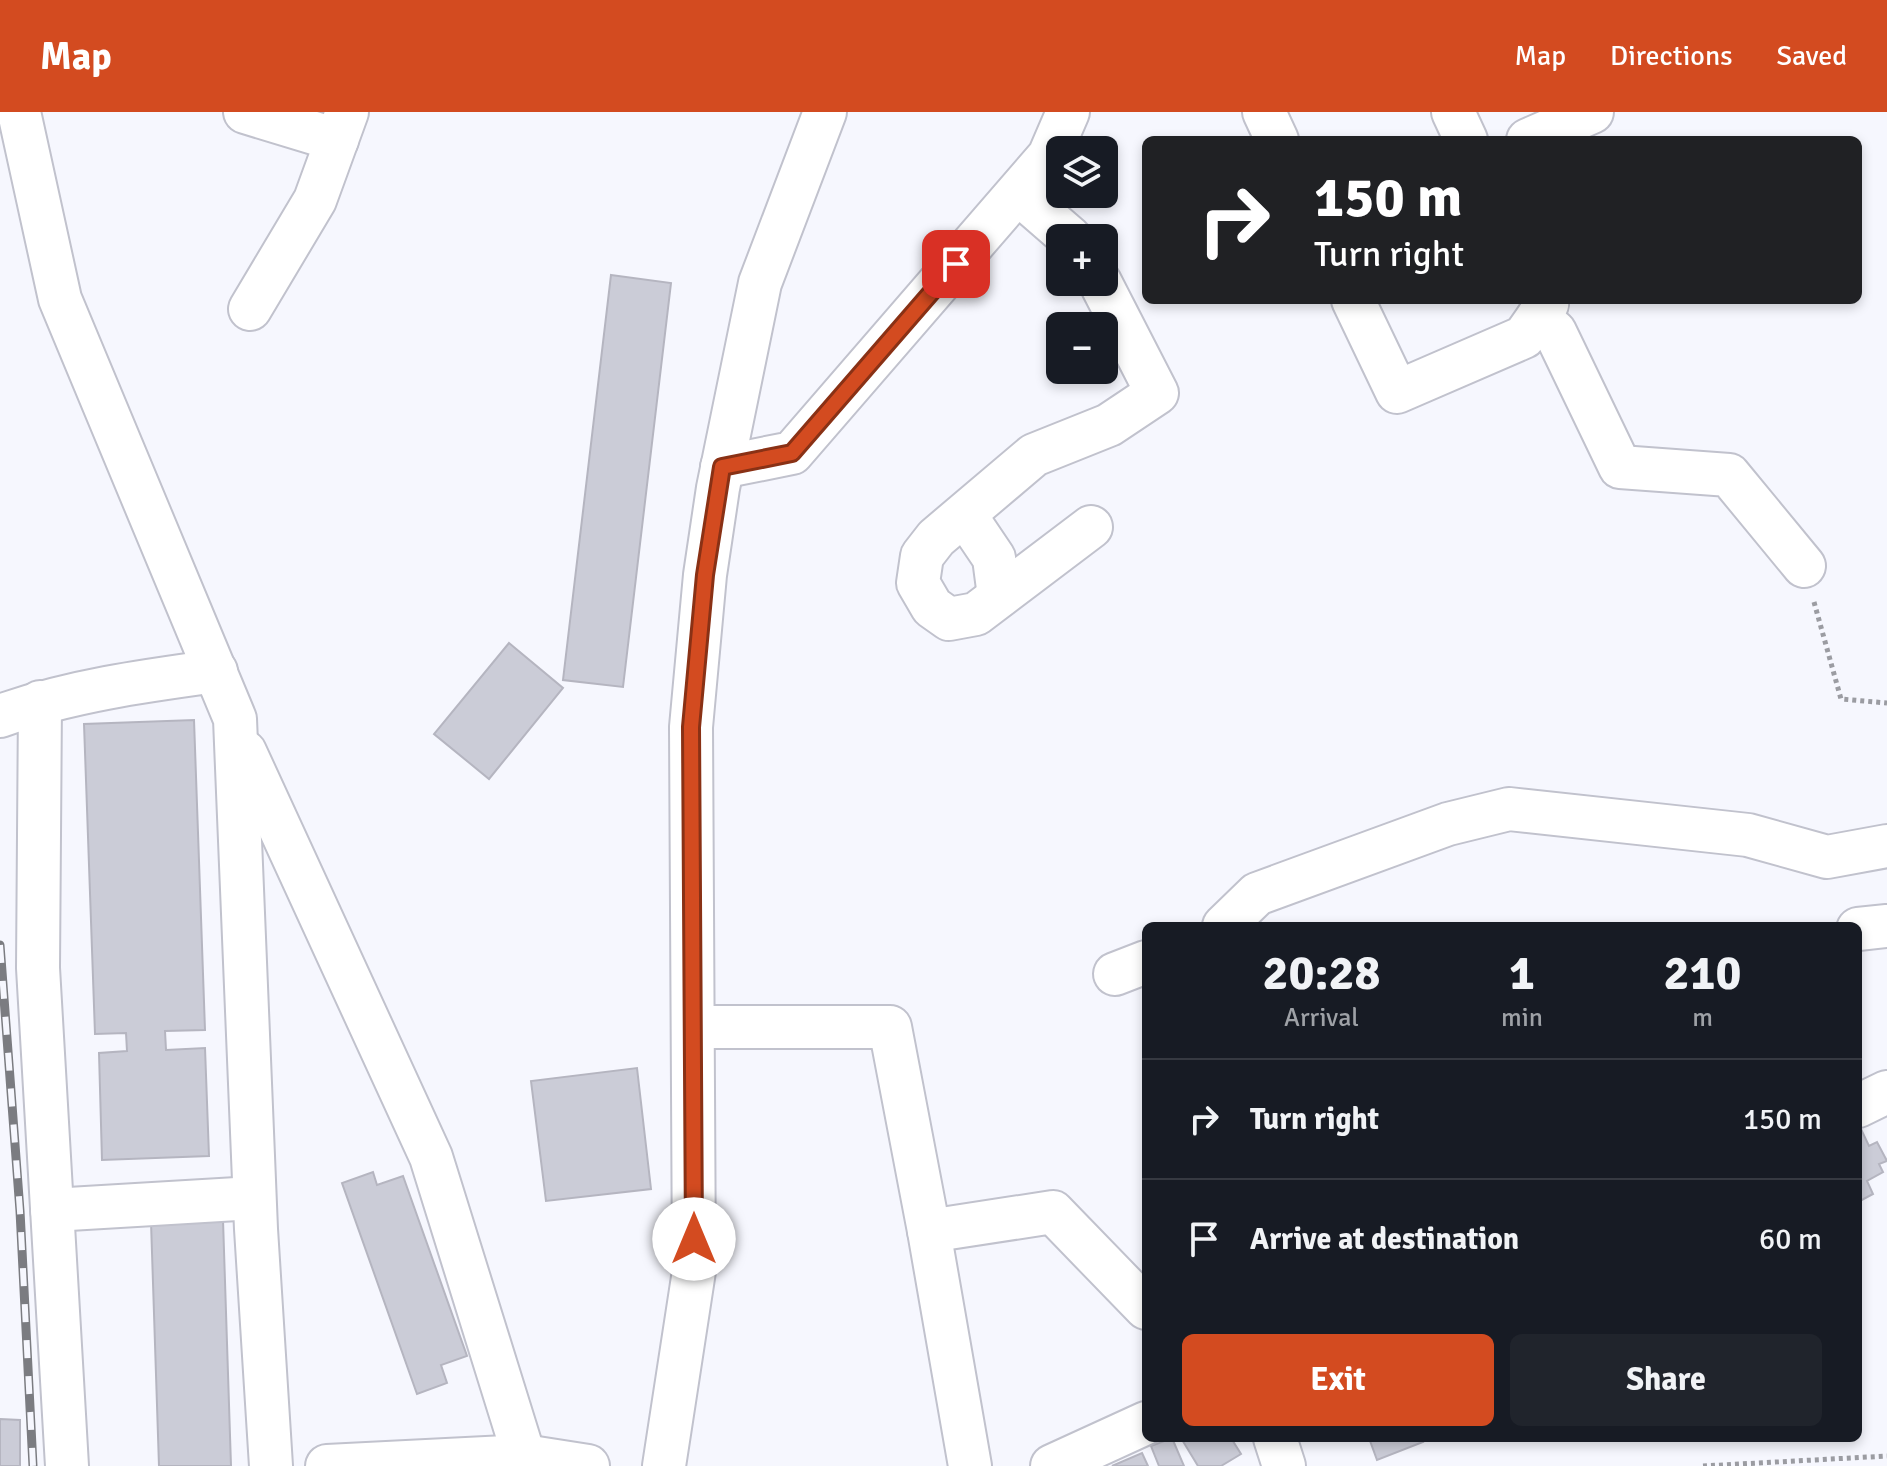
<!DOCTYPE html>
<html lang="en">
<head>
<meta charset="utf-8">
<style>
  body { margin:0; font-family:Signika,sans-serif; background:#20242c; color:#f1f3f6; height:100vh; display:flex; flex-direction:column; font-size:30px; white-space:nowrap }
  * { box-sizing:border-box; margin:0 }
  p { font-size:26px; color:#9ea1a6 }
  .icon { flex:none; width:44px; height:44px; fill:none; stroke:currentColor; stroke-width:2; stroke-linecap:round; stroke-linejoin:round }
  .map { position:relative; flex:1; overflow:hidden }
  .side { position:absolute; left:1142px; top:810px; width:720px; height:520px; display:flex; flex-direction:column; background:#171b24; border-radius:12px; box-shadow:0 4px 12px #0003 }
  .side>* { flex:none }
  .guide { position:absolute; left:1142px; top:24px; width:720px; height:168px; border-radius:12px; box-shadow:0 4px 12px #0003; background:#202124; color:#fff; overflow:hidden }
  .tools { position:absolute; left:1046px; top:24px; display:grid; gap:16px }
  .tools a { display:grid; place-items:center; width:72px; height:72px; border-radius:12px; background:#171b24; box-shadow:0 4px 12px #0003; font-size:40px }
  .pin { position:absolute; display:grid; place-items:center; width:68px; height:68px; color:#fff; margin:-34px; border-radius:16px; box-shadow:0 4px 12px #0006 }
  .me { position:absolute; width:88px; margin:-44px; rotate:0deg; stroke-linejoin:round; filter:drop-shadow(0 0 6px #0008) }
  .turn { display:flex; align-items:center; gap:28px; height:168px; padding:0 40px; font-size:36px }
  .turn .icon { width:104px; height:104px; stroke-width:2.5 }
  .turn b { display:block; font-size:56px; line-height:68px }
  .eta { display:flex; justify-content:space-evenly; align-items:center; height:136px; text-align:center }
  .eta b { font-size:48px; font-weight:800; line-height:56px }
  .primary-button { display:flex; gap:16px; margin-top:auto; padding:16px 40px }
  .primary-button a { flex:1; height:92px; border-radius:12px; background:#d34b20; color:#fff; font-size:32px; font-weight:800; line-height:92px; text-align:center }
  .primary-button a+a { background:#20242c; color:#f1f3f6 }
  ul { padding:0; list-style:none }
  li { display:flex; align-items:center; gap:24px; height:120px; padding:0 40px; border-top:2px solid #363941 }
  li div { flex:1 }
  li b { display:block; font-size:30px }
  li em { font-style:normal }
  header { display:flex; align-items:center; gap:48px; box-sizing:border-box; height:112px; padding:0 40px; background:#d34b20; color:#fff }
  header strong { font-size:38px }
  nav { display:flex; gap:44px; margin-inline-start:auto; font-size:28px }
  .map>svg:first-child { display:block }
  .building { fill:#cbccd7; stroke:#b5b5c0; stroke-width:2 }
  .lines { fill:none; stroke-linecap:round; stroke-linejoin:round }
  .minor-casing { stroke:#c1c2cd; stroke-width:46 }
  .path { stroke:#9b9ca2; stroke-width:5; stroke-dasharray:4 4; stroke-linecap:butt }
  .minor { stroke:#fff; stroke-width:42 }
  .rail-casing { stroke:#7b7c81; stroke-width:9 }
  .rail { stroke:#f6f7fe; stroke-width:6; stroke-dasharray:18; stroke-linecap:butt }
  .route-casing { stroke:#893115; stroke-width:20 }
  .route { stroke:#d34b20; stroke-width:14 }
</style>
</head>
<body>
<header>
<strong>Map</strong>
<nav><a>Map</a><a>Directions</a><a>Saved</a></nav>
</header>
<div class="map">
<svg width="1887" height="1354" viewBox="0 0 1887 1354">
  <rect width="100%" height="100%" fill="#f6f7fe"/>
  <g class="building">
    <path d="M611,163L671,171L623,575L563,568Z"/>
    <path d="M509,531L563,576L489,667L434,622Z"/>
    <path d="M194,608L205,918L165,919L166,938L205,936L209,1044L102,1048L99,941L127,939L126,921L95,922L84,612Z"/>
    <path d="M637,956L651,1077L546,1089L531,969Z"/>
    <path d="M1860,1015L1869,1034L1877,1030L1887,1049L1879,1052L1883,1060L1867,1069L1873,1082L1858,1090Z"/>
    <path d="M373,1060L377,1073L403,1064L467,1244L441,1253L447,1271L417,1282L342,1071Z"/>
    <path d="M223,1108L231,1354H159L151,1110Z"/>
    <path d="M0,1307L20,1308V1354H0Z"/>
    <path d="M1172,1326L1184,1354H1159L1151,1334Z"/>
    <path d="M1181,1326H1231L1241,1342L1221,1354H1198Z"/>
    <path d="M1369,1326H1421L1423,1330L1377,1348Z"/>
    <path d="M1142,1341L1148,1354H1112Z"/>
  </g>
  <g class="lines">
    <defs>
      <g id="minor">
        <path d="M19,0L60,187L235,607L256,1117L271,1354"/>
        <path d="M245,0L337,28"/>
        <path d="M1264,0L1277,28"/>
        <path d="M1453,0L1466,28"/>
        <path d="M1528,28L1592,0"/>
        <path d="M1018,81L1070,126"/>
        <path d="M1353,188L1397,280L1524,225L1547,192L1545,188"/>
        <path d="M250,197L315,88L347,0"/>
        <path d="M1538,205L1555,220L1620,355L1729,363L1804,454"/>
        <path d="M722,355L792,341L1049,44L1068,0"/>
        <path d="M965,403L994,446L999,484"/>
        <path d="M1091,415L976,502L949,507L932,495L918,471L922,444L936,426L1034,343L1109,313L1157,281L1100,170"/>
        <path d="M40,590L38,856L67,1354"/>
        <path d="M0,604C70,579 143,569 216,559"/>
        <path d="M245,640L431,1045L524,1344"/>
        <path d="M1224,814L1257,782L1448,712L1509,697L1748,723L1827,745L1887,734"/>
        <path d="M1858,817L1887,814"/>
        <path d="M1115,862L1146,850"/>
        <path d="M693,915H890L929,1119L970,1354"/>
        <path d="M1858,994L1887,980"/>
        <path d="M52,1098L254,1086"/>
        <path d="M929,1119L1053,1100L1146,1196"/>
        <path d="M1275,1326L1284,1354"/>
        <path d="M327,1354L524,1344L588,1354"/>
        <path d="M664,1354L694,1159L691,615L705,463L718,376L760,171L825,0"/>
        <path d="M1052,1354L1146,1311"/>
      </g>
    </defs>
    <use href="#minor" class="minor-casing"/>
    <g class="path">
      <path d="M1814,490L1841,587L1887,591"/>
      <path d="M1703,1354L1887,1344"/>
    </g>
    <use href="#minor" class="minor"/>
    <defs>
      <path id="rail" d="M0,833L20,1099L33,1354"/>
    </defs>
    <use href="#rail" class="rail-casing"/>
    <use href="#rail" class="rail"/>
  </g>
  <g class="lines">
    <defs>
      <path id="route" d="M694,1127L691,615L705,463L722,355L792,341L956,152"/>
    </defs>
    <use href="#route" class="route-casing"/>
    <use href="#route" class="route"/>
  </g>
</svg>
<div class="tools">
<a><svg class="icon" aria-label="layers" viewBox="0 0 24 24"><path d="M12 4l9 5-9 5-9-5zM3 14l9 5 9-5"/></svg></a>
<a>+</a>
<a>−</a>
</div>
<div class="pin" style="left:956px;top:152px;background:#d93025"><svg class="icon" aria-label="arrive" viewBox="0 0 24 24"><path d="M6 21V4h12l-3 4 3 4H6"/></svg></div>
<svg class="me" style="left:694px;top:1127px" viewBox="-20 -20 40 40"><circle r="19" fill="#fff"/><path d="M0-13L10 11 0 6-10 11z" fill="#d34b20"/></svg>
<div class="guide">
<div class="turn"><svg class="icon" aria-label="right" viewBox="0 0 24 24"><path d="M7 20v-9h11M14 6l5 5-5 5"/></svg><div><b>150 m</b>Turn right</div></div>
</div>
<section class="side">
<div class="eta">
<div><b>20:28</b><p>Arrival</p></div>
<div><b>1</b><p>min</p></div>
<div><b>210</b><p>m</p></div>
</div>
<ul>
<li><svg class="icon" aria-label="right" viewBox="0 0 24 24"><path d="M7 20v-9h11M14 6l5 5-5 5"/></svg><div><b>Turn right</b></div><em>150 m</em></li>
<li><svg class="icon" aria-label="arrive" viewBox="0 0 24 24"><path d="M6 21V4h12l-3 4 3 4H6"/></svg><div><b>Arrive at destination</b></div><em>60 m</em></li>
</ul>
<div class="primary-button"><a>Exit</a><a>Share</a></div>
</section>
</div>
</body>
</html>
